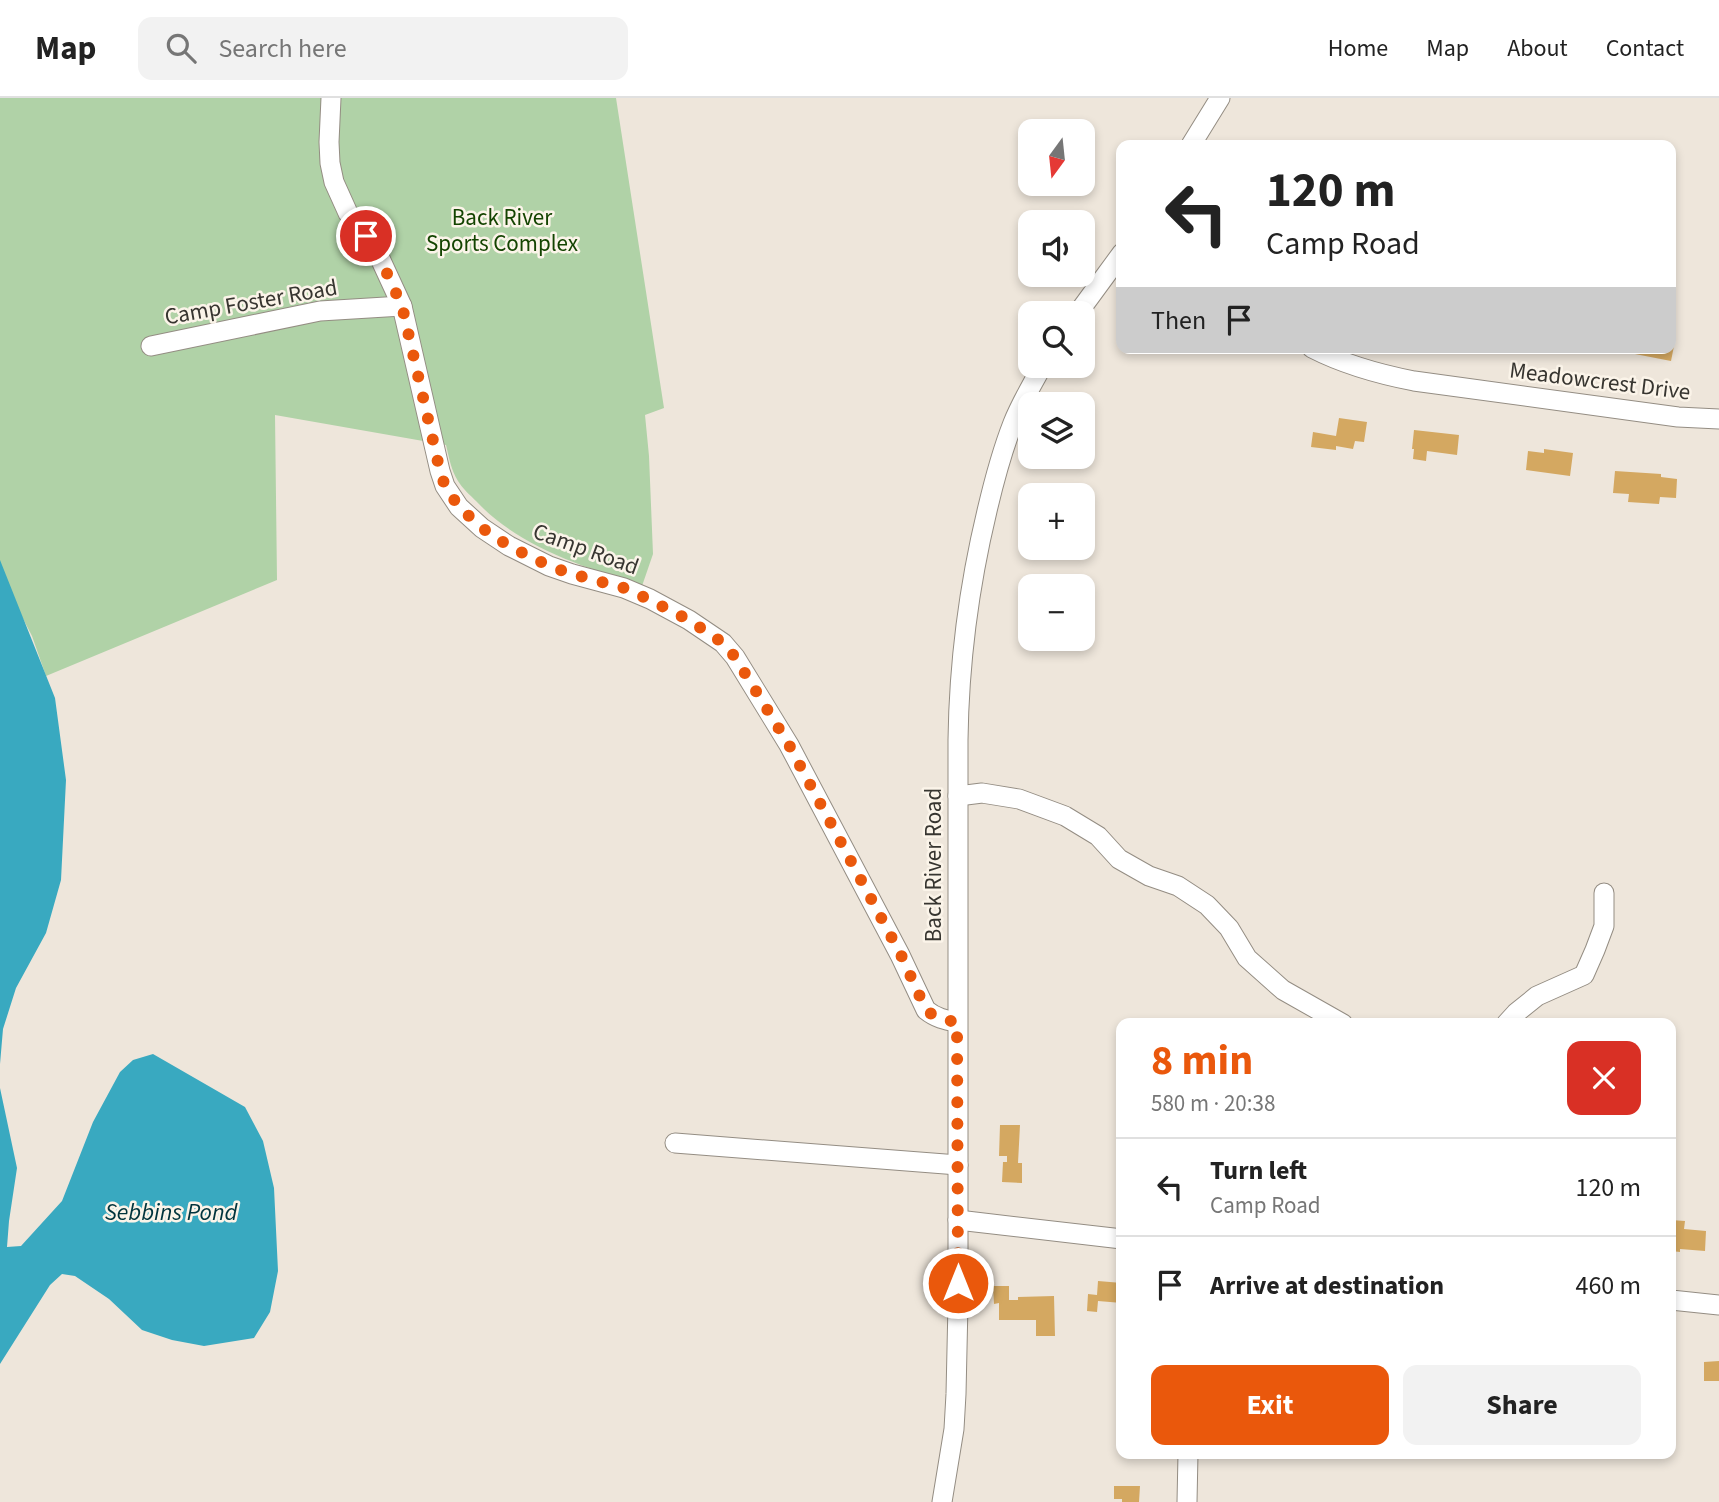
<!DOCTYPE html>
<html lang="en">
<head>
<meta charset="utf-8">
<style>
  body { margin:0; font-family:"Source Sans 3",sans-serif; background:#f2f2f2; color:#222; height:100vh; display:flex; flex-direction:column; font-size:26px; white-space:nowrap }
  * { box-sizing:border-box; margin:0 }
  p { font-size:23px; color:#767676 }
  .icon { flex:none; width:38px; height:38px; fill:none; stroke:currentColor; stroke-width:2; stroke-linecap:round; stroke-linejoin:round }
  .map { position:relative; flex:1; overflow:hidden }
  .details { position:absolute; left:1116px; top:920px; width:560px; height:441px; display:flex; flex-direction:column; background:#fff; border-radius:14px; box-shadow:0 4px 10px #0003 }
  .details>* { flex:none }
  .guide { position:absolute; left:1116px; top:42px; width:560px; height:214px; border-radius:14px; box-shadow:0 4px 10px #0003; background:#fff; color:#222; overflow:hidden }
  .needle { width:46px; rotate:195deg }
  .buttons { position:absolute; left:1018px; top:21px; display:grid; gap:14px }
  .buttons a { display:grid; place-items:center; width:77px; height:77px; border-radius:14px; background:#fff; box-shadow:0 4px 10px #0003; font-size:35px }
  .pin { position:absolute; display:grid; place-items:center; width:60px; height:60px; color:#fff; margin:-30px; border:4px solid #fff; border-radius:50%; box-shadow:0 2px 7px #0007 }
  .me { position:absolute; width:77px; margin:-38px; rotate:0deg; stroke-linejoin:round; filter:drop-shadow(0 0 5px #0008) }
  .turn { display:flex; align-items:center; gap:24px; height:147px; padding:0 35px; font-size:32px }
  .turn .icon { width:91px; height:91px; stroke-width:2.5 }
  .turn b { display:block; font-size:49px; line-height:60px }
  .then { display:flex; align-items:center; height:66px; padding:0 35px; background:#0003; gap:14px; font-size:26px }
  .round { display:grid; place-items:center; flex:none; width:74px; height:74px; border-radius:14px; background:#f2f2f2 }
  .headline { display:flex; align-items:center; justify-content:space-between; height:119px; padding:0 35px }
  h1 { font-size:42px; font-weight:700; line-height:52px; color:#ea580c }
  .cta { display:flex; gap:14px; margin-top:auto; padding:14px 35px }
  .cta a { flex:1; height:80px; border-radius:14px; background:#ea580c; color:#fff; font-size:28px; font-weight:700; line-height:80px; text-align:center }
  .cta a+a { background:#f2f2f2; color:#222 }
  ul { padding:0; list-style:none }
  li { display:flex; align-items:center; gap:21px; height:98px; padding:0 35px; border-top:2px solid #e0e0e0 }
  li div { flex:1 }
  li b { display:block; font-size:26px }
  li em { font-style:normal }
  header { display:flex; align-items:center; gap:42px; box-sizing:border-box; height:98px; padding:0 35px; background:#fff; border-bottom:2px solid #e0e0e0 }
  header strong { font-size:33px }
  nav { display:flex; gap:38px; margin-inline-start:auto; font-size:24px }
  .search { width:490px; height:63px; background:#f2f2f2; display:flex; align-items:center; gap:18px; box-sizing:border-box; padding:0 24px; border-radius:14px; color:#767676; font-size:26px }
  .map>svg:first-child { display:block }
  .green { fill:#b0d2a7 }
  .water { fill:#39a9c0 }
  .building { fill:#d4a861 }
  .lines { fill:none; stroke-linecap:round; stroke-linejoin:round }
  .minor-casing { stroke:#948d83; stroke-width:21 }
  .minor { stroke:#fff; stroke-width:19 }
  .route { stroke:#ea580c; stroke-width:12; stroke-dasharray:0 21.6 }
  .labels { text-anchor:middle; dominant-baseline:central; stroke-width:5; stroke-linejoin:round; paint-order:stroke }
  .park-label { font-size:23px; fill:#134401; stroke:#fbf4e9 }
  .street-label { font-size:23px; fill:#373530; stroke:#fbf4e9 }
  .water-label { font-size:24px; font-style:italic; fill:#00343d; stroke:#fbf4e9 }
</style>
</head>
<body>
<header>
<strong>Map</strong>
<div class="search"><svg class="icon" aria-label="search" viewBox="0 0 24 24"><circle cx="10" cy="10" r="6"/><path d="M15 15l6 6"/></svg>Search here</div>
<nav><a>Home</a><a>Map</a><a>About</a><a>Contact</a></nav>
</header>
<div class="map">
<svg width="1719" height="1404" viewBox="0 0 1719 1404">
  <rect width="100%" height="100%" fill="#eee6db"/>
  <path class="green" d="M0,0H616L664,310L645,317L649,358L653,456L642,488C583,468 520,450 476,403C470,397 462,390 458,383C451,372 449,359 446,347L275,317L277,482L46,578L32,538L17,509L0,483Z"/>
  <g class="water">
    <path d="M0,462L55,600L66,682L61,782L46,835L16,890L3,931L0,966Z"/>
    <path d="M153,956L245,1009L263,1043L274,1090L278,1173L270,1214L254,1240L204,1248L172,1242L142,1232L109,1201L75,1178L62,1176L50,1187L0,1266V990L17,1070L9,1123L7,1149L21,1148L62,1103L93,1024L120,974L133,962Z"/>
  </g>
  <g class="building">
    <path d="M1671,242L1675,243L1671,263L1635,256L1636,250H1671Z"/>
    <path d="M1339,320L1367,324L1364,344L1355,343L1353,351L1336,348V352L1311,349L1313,334L1336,338Z"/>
    <path d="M1414,332L1459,337L1457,357L1427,353L1426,363L1413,361L1414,351H1412Z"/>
    <path d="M1544,351L1573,355L1570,378L1526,372L1528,353L1544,355Z"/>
    <path d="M1615,373L1661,376V379L1677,381L1676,400L1660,399L1659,406L1628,404L1629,396L1613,395Z"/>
    <path d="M1000,1027H1020L1018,1065H1022V1085L1002,1084L1003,1064H1007V1058H999Z"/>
    <path d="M1671,1122L1685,1123L1684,1131L1706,1133L1705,1153L1680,1151V1154L1671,1153Z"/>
    <path d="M1098,1183L1122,1185V1205L1098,1203L1097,1214L1087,1213L1088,1196L1097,1197Z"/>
    <path d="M993,1188H1009V1202H1018V1199L1054,1198L1055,1238H1036V1222H999V1205L994,1206Z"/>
    <path d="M1719,1263V1283H1704V1264Z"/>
    <path d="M1114,1388H1140L1139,1404H1122V1401H1114Z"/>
  </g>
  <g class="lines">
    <defs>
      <g id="minor">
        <path d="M331,0L329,44L330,65L334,84L348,115L378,156L402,208L440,373L445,388L459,409L482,430L509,448L549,468L572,476L624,490L650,501L689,522L723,545L735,559L789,647L900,857L926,912C936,920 945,922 957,924"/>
        <path d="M1191,47L1220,0"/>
        <path d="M1078,215L1122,155"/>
        <path d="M151,248L320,213L402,208"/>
        <path d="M1312,250C1345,267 1378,276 1414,283L1678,319L1719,321"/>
        <path d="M958,698L982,695L1019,701L1065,718L1098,738L1119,761L1149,778L1178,788L1207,807L1229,830L1247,860L1283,892L1343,926"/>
        <path d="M1506,926L1516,915L1537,898L1584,877L1595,852L1604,828V795"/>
        <path d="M675,1045L958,1067"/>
        <path d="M958,1122L1122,1141"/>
        <path d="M1671,1202L1719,1207"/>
        <path d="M942,1404L954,1331L956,1296L958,1206V642C959,564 969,488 987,413C994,383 1002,353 1013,325C1021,305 1032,287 1042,268"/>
        <path d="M1187,1404L1188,1356"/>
      </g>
    </defs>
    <use href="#minor" class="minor-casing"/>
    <use href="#minor" class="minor"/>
  </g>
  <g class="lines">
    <path class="route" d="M366,138L378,156L402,208L440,373L445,388L459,409L482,430L509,448L549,468L572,476L624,490L650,502L689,522L723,545L735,559L789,647L901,857L926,912C936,920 945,922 957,924L958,1185"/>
  </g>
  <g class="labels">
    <g class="park-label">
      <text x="502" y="119">Back River<tspan x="502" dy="26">Sports Complex</tspan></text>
    </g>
    <g class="street-label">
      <text transform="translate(251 204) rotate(-10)">Camp Foster Road</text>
      <text transform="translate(1600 283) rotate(7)">Meadowcrest Drive</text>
      <text transform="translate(586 451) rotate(20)">Camp Road</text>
      <text transform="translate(933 767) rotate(-90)">Back River Road</text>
    </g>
    <g class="water-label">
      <text x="171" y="1114">Sebbins Pond</text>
    </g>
  </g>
</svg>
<div class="buttons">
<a><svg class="needle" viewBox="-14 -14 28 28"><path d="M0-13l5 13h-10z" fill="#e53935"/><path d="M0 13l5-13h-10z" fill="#767676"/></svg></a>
<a><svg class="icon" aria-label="sound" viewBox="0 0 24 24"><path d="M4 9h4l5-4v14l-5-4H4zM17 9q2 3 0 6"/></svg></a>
<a><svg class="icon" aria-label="search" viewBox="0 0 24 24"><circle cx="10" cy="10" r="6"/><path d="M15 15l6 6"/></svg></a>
<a><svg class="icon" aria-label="layers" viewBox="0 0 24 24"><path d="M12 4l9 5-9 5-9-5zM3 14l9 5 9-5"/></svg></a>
<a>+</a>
<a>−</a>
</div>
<div class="pin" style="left:366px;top:138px;background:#d93025"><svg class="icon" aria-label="arrive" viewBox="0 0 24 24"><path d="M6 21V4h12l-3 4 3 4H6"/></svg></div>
<svg class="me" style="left:958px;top:1185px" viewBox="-20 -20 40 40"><circle r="17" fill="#ea580c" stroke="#fff" stroke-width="3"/><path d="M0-11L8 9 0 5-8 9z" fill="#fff"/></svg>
<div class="guide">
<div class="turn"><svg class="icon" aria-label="left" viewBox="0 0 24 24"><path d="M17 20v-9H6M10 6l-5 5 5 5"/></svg><div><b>120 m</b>Camp Road</div></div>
<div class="then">Then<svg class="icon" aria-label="arrive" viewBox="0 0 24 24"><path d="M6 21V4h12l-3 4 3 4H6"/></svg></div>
</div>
<section class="details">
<div class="headline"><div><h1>8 min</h1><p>580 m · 20:38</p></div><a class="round" style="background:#d93025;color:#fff"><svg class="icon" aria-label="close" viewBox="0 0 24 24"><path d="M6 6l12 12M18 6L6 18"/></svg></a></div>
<ul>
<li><svg class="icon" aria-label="left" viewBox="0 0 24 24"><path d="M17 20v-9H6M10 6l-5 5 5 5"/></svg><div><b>Turn left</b><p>Camp Road</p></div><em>120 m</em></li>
<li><svg class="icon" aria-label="arrive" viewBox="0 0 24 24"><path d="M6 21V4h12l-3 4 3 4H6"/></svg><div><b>Arrive at destination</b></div><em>460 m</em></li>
</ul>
<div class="cta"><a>Exit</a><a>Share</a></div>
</section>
</div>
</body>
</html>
